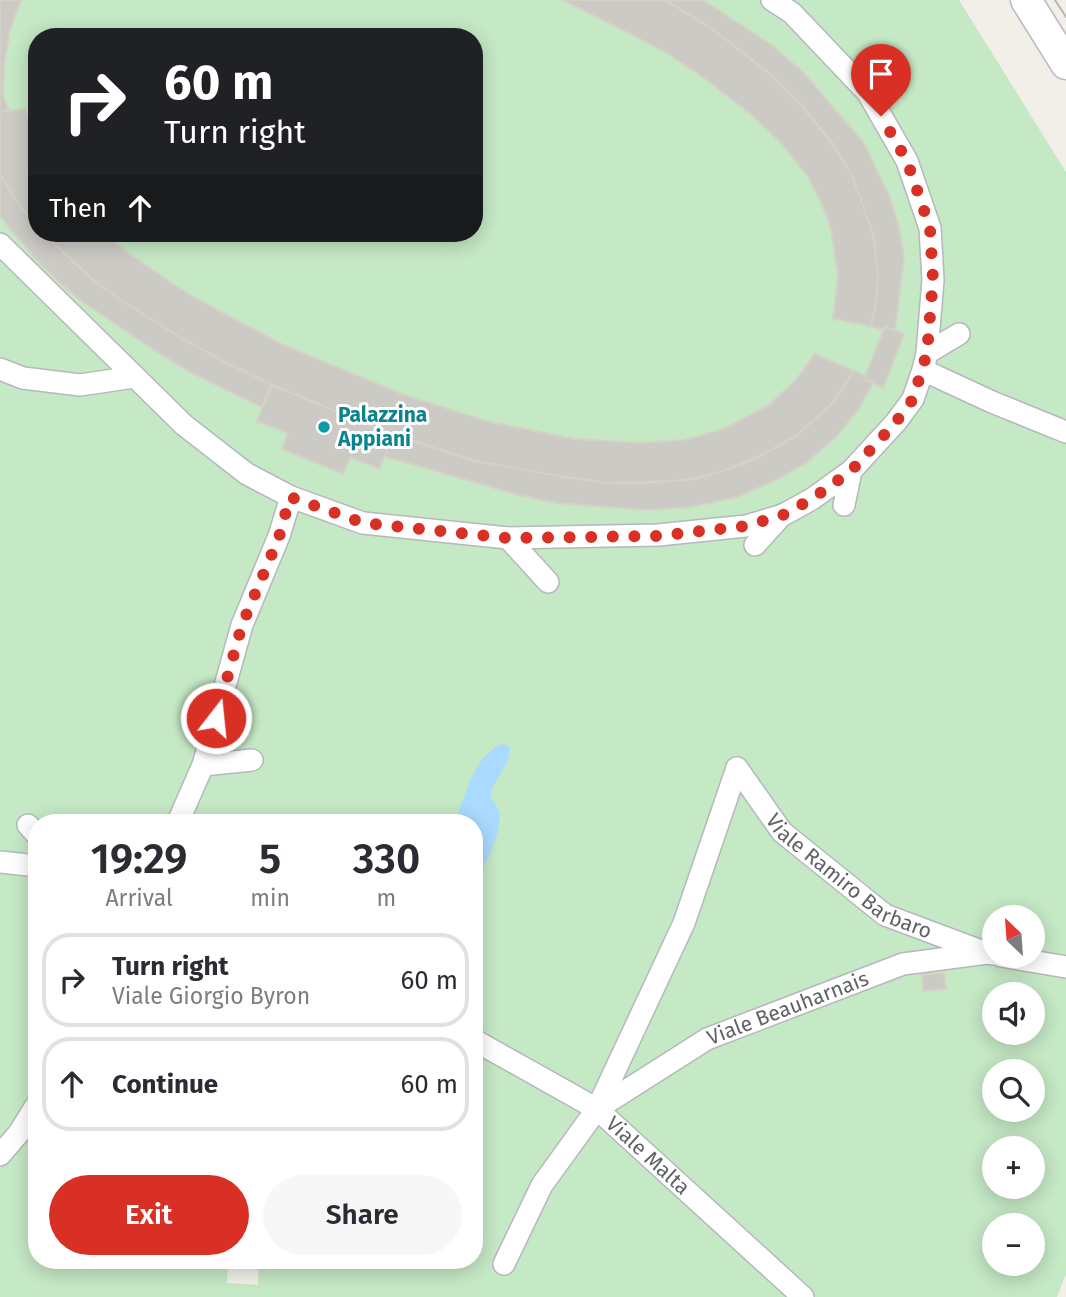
<!DOCTYPE html>
<html lang="en">
<head>
<meta charset="utf-8">
<style>
  body { margin:0; font-family:"Fira Sans",sans-serif; background:#f7f7f7; color:#2b2b33; height:100vh; display:flex; flex-direction:column; font-size:26px; white-space:nowrap }
  * { box-sizing:border-box; margin:0 }
  p { font-size:23px; color:#7c7c81 }
  .icon { flex:none; width:38px; height:38px; fill:none; stroke:currentColor; stroke-width:2; stroke-linecap:round; stroke-linejoin:round }
  .map { position:relative; flex:1; overflow:hidden }
  .drawer { position:absolute; left:28px; top:814px; width:455px; height:455px; display:flex; flex-direction:column; background:#fff; border-radius:28px; box-shadow:0 4px 18px #0003 }
  .drawer>* { flex:none }
  .guide { position:absolute; left:28px; top:28px; width:455px; height:214px; border-radius:28px; box-shadow:0 4px 18px #0003; background:#202124; color:#fff; overflow:hidden }
  .needle { width:46px; rotate:335deg }
  .buttons { position:absolute; left:982px; top:905px; display:grid; gap:14px }
  .buttons a { display:grid; place-items:center; width:63px; height:63px; border-radius:50%; background:#fff; box-shadow:0 4px 18px #0003; font-size:35px }
  .pin { position:absolute; display:grid; place-items:center; width:60px; height:60px; color:#fff; margin:-72px -30px; border-radius:50% 50% 50% 0; rotate:-45deg; box-shadow:0 0 7px #0007 }
  .pin .icon { rotate:45deg }
  .me { position:absolute; width:77px; margin:-38px; rotate:16deg; stroke-linejoin:round; filter:drop-shadow(0 0 5px #0008) }
  .turn { display:flex; align-items:center; gap:24px; height:147px; padding:0 21px; font-size:32px }
  .turn .icon { width:91px; height:91px; stroke-width:2.5 }
  .turn b { display:block; font-size:49px; line-height:60px }
  .then { display:flex; align-items:center; height:66px; padding:0 21px; background:#0003; gap:14px; font-size:26px }
  .eta { display:flex; justify-content:space-evenly; align-items:center; height:119px; text-align:center }
  .eta b { font-size:42px; font-weight:600; line-height:49px }
  .cta { display:flex; gap:14px; margin-top:auto; padding:14px 21px }
  .cta a { flex:1; height:80px; border-radius:42px; background:#d93025; color:#fff; font-size:28px; font-weight:600; line-height:80px; text-align:center }
  .cta a+a { background:#f7f7f7; color:#2b2b33 }
  ul { padding:0; list-style:none }
  li { display:flex; align-items:center; gap:21px; height:94px; margin:0 14px 10px; padding:0 7px; border:4px solid #e1e1e2; border-radius:28px }
  li div { flex:1 }
  li b { display:block; font-size:26px }
  li em { font-style:normal }
  .map>svg:first-child { display:block }
  .green { fill:#c5e8c5; fill-rule:evenodd }
  .water { fill:#aadaff }
  .pier { fill:#f1efe8 }
  .building { fill:#cccac5; stroke:#d6d1c6; stroke-width:2 }
  .lines { fill:none; stroke-linecap:round; stroke-linejoin:round }
  .street-casing { stroke:#b5b8bc; stroke-width:24 }
  .secondary-casing { stroke:#b6babf; stroke-width:33 }
  .street { stroke:#fff; stroke-width:21 }
  .secondary { stroke:#fff; stroke-width:30 }
  .tram { stroke:#b6b7b8; stroke-width:2 }
  .route { stroke:#d93025; stroke-width:12; stroke-dasharray:0 21.6 }
  .culture-dot { fill:#0f9aa8; stroke:#fff; stroke-width:2.5 }
  .labels { text-anchor:middle; dominant-baseline:central; stroke-width:6; stroke-linejoin:round; paint-order:stroke }
  .culture-label { font-size:21px; font-weight:bold; fill:#0d838f; stroke:#fff; text-anchor:start }
  .street-label { font-size:21px; fill:#5f6368; stroke:#fff }
</style>
</head>
<body>
<div class="map">
<svg width="1066" height="1297" viewBox="0 0 1066 1297">
  <rect width="100%" height="100%" fill="#f1efe8"/>
  <path class="green" d="M0,0H959L1066,172V1274L1057,1297H0ZM37,37H474V233H37ZM37,822H474V1260H37ZM994,917H1032V956H994ZM994,994H1032V1032H994ZM994,1071H1032V1110H994ZM994,1148H1032V1186H994ZM994,1225H1032V1264H994Z"/>
  <path class="water" d="M503,744L509,746C513,764 493,778 490,796C492,800 497,806 499,811C503,823 491,855 484,866L474,870V822H454C466,798 474,752 503,744Z"/>
  <path class="pier" d="M228,1260H259L258,1285L227,1283Z"/>
  <g class="building">
    <path d="M0,0H21L10,30L4,64L3,96L9,111L0,112Z"/>
    <path d="M563,0H665L708,26L737,47L769,73L802,106L842,157L853,178L870,223L876,252L878,277L876,305L871,326L833,319L838,275L831,228L821,202L808,177L782,144L752,115L700,75L662,50Z"/>
    <path d="M665,0H703L773,46L802,71L864,143L890,198L899,227L904,258L895,330L885,327L884,330L871,326L876,305L878,277L874,236L853,178L832,142L802,106L769,73L708,26Z"/>
    <path d="M25,109L37,145V226L21,208L0,174V112Z"/>
    <path d="M0,174L21,208L37,226V233H43L91,278L183,339L272,385L262,407L190,372L154,350L83,302L60,283L36,259L0,216Z"/>
    <path d="M43,233H103L131,255L188,294L283,345L407,396L486,421L574,439L641,443L683,440L700,436L726,428L769,405L796,380L815,354L854,371L833,403L806,429L764,454L716,474L677,481L606,483L521,470L475,461L394,435L272,385L223,361L183,339L116,297L91,278Z"/>
    <path d="M885,327L904,334L883,388L864,379Z"/>
    <path d="M854,371L866,376L864,379L873,383L858,410L836,437L806,463L772,482L737,497L691,507L647,510L557,503L519,495L384,456L394,435L475,461L565,477L606,483H644L697,479L749,462L794,438L833,403Z"/>
    <path d="M272,385L394,435L379,469L350,457L343,474L282,449L288,433L257,421Z"/>
    <path d="M944,973L946,989L923,991L922,975Z"/>
  </g>
  <g class="lines">
    <defs>
      <g id="street">
        <path d="M0,244L184,425L247,474L291,497L363,523L508,538L658,535L746,526L783,515L812,499L851,471L896,422L913,399L923,370L927,353L933,280L930,228L907,161L868,93L792,13L772,0"/>
        <path d="M927,353L959,334"/>
        <path d="M0,369L23,378L80,385L134,377"/>
        <path d="M923,370L992,402L1066,432"/>
        <path d="M844,505L851,471"/>
        <path d="M508,538L548,582"/>
        <path d="M755,545L782,515"/>
        <path d="M203,765L252,760"/>
        <path id="s1" d="M737,768L782,832L885,915L984,952"/>
        <path d="M178,822L203,765L242,625L279,536L291,497"/>
        <path d="M28,825L37,835"/>
        <path d="M0,862L37,866"/>
        <path d="M1001,956L1066,967"/>
        <path id="s2" d="M474,1040L597,1109L803,1297"/>
        <path id="s3" d="M597,1109L707,1039L903,964L987,953L994,954"/>
        <path d="M0,1155L19,1133L37,1104"/>
        <path d="M504,1264L542,1185L597,1109L684,923L737,768"/>
      </g>
      <path id="secondary" d="M1026,0L1066,64"/>
    </defs>
    <use href="#street" class="street-casing"/>
    <use href="#secondary" class="secondary-casing"/>
    <use href="#street" class="street"/>
    <use href="#secondary" class="secondary"/>
    <path class="tram" d="M1055,0L1066,17"/>
  </g>
  <g class="lines">
    <path class="route" d="M216,718L242,625L279,537L290,497L363,523L508,538L657,536L746,526L783,515L812,499L851,471L896,422L913,399L927,353L933,280L930,228L907,161L881,116"/>
  </g>
  <circle class="culture-dot" cx="324" cy="427" r="7"/>
  <g class="labels">
    <g class="culture-label">
      <text x="338" y="415">Palazzina<tspan x="338" dy="24">Appiani</tspan></text>
    </g>
    <g class="street-label">
      <text stroke="none"><textPath href="#s1" startOffset="159">Viale Ramiro Barbaro</textPath></text>
      <text stroke="none"><textPath href="#s3" startOffset="217">Viale Beauharnais</textPath></text>
      <text stroke="none"><textPath href="#s2" startOffset="210">Viale Malta</textPath></text>
    </g>
  </g>
</svg>
<div class="buttons">
<a><svg class="needle" viewBox="-14 -14 28 28"><path d="M0-13l5 13h-10z" fill="#e53935"/><path d="M0 13l5-13h-10z" fill="#7c7c81"/></svg></a>
<a><svg class="icon" aria-label="sound" viewBox="0 0 24 24"><path d="M4 9h4l5-4v14l-5-4H4zM17 9q2 3 0 6"/></svg></a>
<a><svg class="icon" aria-label="search" viewBox="0 0 24 24"><circle cx="10" cy="10" r="6"/><path d="M15 15l6 6"/></svg></a>
<a>+</a>
<a>−</a>
</div>
<div class="pin" style="left:881px;top:116px;background:#d93025"><svg class="icon" aria-label="arrive" viewBox="0 0 24 24"><path d="M6 21V4h12l-3 4 3 4H6"/></svg></div>
<svg class="me" style="left:216px;top:718px" viewBox="-20 -20 40 40"><circle r="17" fill="#d93025" stroke="#fff" stroke-width="3"/><path d="M0-11L8 9 0 5-8 9z" fill="#fff"/></svg>
<div class="guide">
<div class="turn"><svg class="icon" aria-label="right" viewBox="0 0 24 24"><path d="M7 20v-9h11M14 6l5 5-5 5"/></svg><div><b>60 m</b>Turn right</div></div>
<div class="then">Then<svg class="icon" aria-label="ahead" viewBox="0 0 24 24"><path d="M12 20V5M6 11l6-6 6 6"/></svg></div>
</div>
<section class="drawer">
<div class="eta">
<div><b>19:29</b><p>Arrival</p></div>
<div><b>5</b><p>min</p></div>
<div><b>330</b><p>m</p></div>
</div>
<ul>
<li><svg class="icon" aria-label="right" viewBox="0 0 24 24"><path d="M7 20v-9h11M14 6l5 5-5 5"/></svg><div><b>Turn right</b><p>Viale Giorgio Byron</p></div><em>60 m</em></li>
<li><svg class="icon" aria-label="ahead" viewBox="0 0 24 24"><path d="M12 20V5M6 11l6-6 6 6"/></svg><div><b>Continue</b></div><em>60 m</em></li>
</ul>
<div class="cta"><a>Exit</a><a>Share</a></div>
</section>
</div>
</body>
</html>
